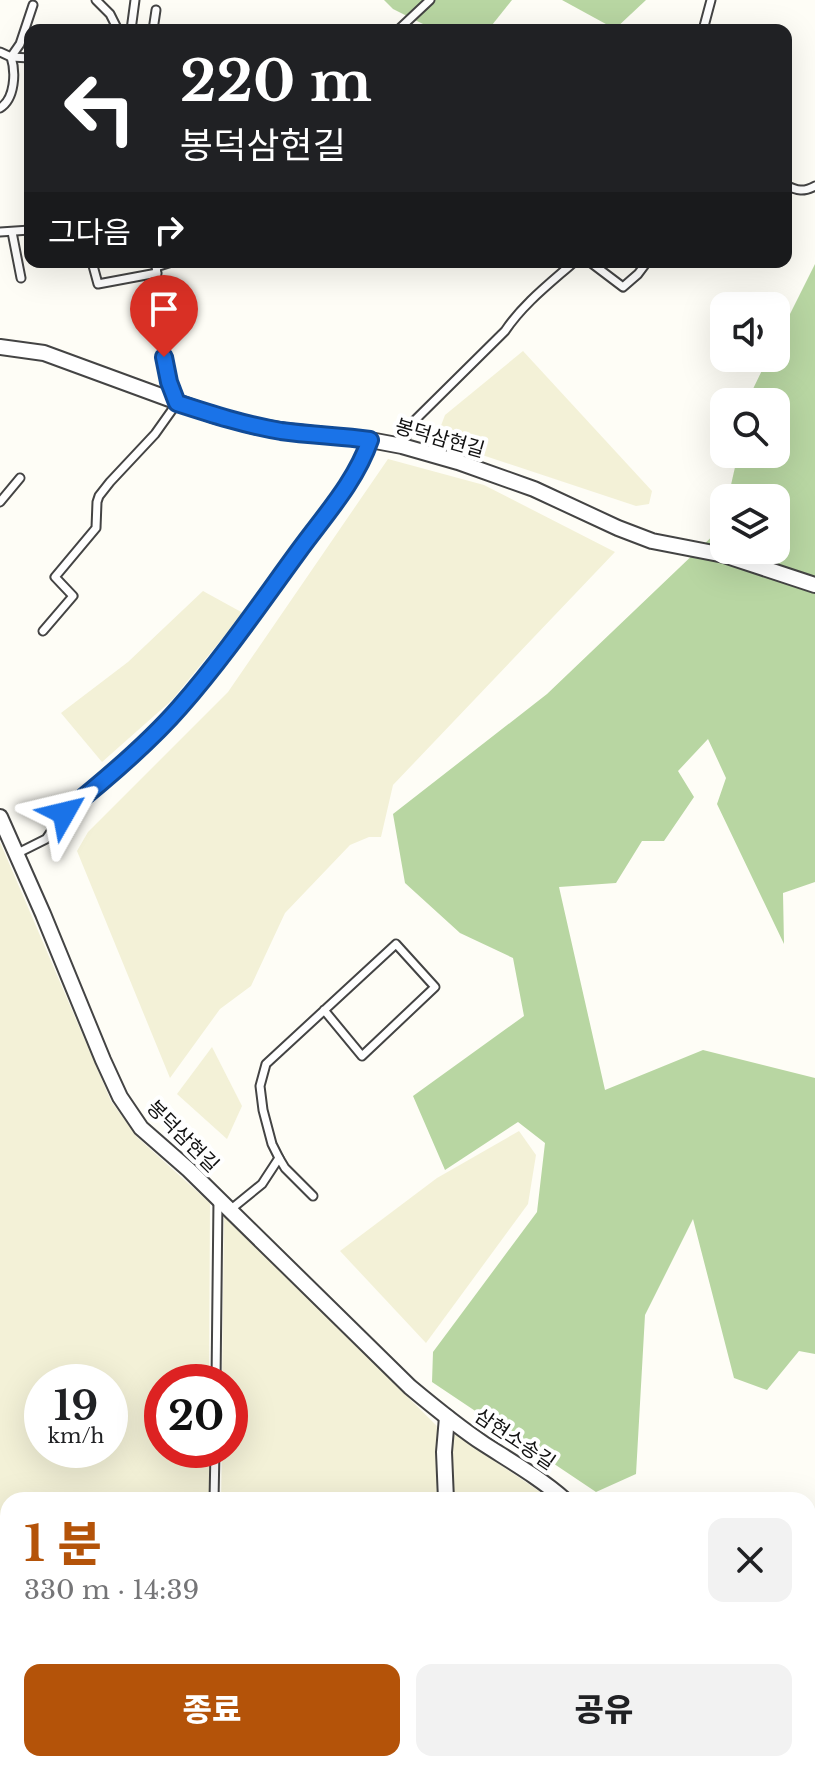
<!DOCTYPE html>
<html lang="ko">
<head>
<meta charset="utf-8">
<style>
  body { margin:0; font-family:"Libre Baskerville","Noto Sans KR",serif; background:#f2f2f2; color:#202124; height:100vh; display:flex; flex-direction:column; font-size:30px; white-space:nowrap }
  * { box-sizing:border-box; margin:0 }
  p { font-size:26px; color:#757577 }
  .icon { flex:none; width:44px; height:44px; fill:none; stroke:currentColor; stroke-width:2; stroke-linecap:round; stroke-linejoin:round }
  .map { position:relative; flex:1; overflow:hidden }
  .sheet { position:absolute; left:0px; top:1492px; width:816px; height:280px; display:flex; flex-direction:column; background:#fff; border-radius:24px 24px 0 0; box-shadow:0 8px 32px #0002 }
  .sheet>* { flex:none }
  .guide { position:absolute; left:24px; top:24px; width:768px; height:244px; border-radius:16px; box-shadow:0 8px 32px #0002; background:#202124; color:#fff; overflow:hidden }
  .buttons { position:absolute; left:710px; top:292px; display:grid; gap:16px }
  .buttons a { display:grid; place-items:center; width:80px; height:80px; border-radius:16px; background:#fff; box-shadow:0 8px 32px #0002; font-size:40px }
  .speed { position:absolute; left:24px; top:1364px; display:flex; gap:16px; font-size:40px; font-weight:700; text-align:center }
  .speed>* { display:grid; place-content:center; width:104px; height:104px; border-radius:50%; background:#fff; box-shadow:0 8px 32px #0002; line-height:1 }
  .speed small { font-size:20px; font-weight:400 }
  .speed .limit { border:12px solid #d22; background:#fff; color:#111 }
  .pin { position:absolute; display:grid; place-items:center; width:68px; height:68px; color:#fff; margin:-82px -34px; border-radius:50% 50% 50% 0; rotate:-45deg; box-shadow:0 0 8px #0007 }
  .pin .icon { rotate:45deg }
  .me { position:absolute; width:88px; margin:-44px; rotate:53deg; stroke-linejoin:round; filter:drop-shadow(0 0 6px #0008) }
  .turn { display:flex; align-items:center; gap:28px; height:168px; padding:0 24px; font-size:36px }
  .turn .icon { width:104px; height:104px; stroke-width:2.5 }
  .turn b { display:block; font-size:56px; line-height:68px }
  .then { display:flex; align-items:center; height:76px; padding:0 24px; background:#0003; gap:16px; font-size:30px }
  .round { display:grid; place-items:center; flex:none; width:84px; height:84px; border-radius:16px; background:#f2f2f2 }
  .head { display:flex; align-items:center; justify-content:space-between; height:136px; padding:0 24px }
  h1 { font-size:48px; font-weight:800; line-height:60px; color:#b45309 }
  .primary-button { display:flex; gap:16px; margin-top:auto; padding:16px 24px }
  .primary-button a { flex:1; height:92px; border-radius:16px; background:#b45309; color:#fff; font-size:32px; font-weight:800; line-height:92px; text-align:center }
  .primary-button a+a { background:#f2f2f2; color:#202124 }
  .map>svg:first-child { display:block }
  .farmland { fill:#f3f1d7; fill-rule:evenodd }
  .forest { fill:#b8d6a2 }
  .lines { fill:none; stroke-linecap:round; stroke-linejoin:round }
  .service-casing { stroke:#444; stroke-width:11 }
  .minor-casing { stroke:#444; stroke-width:18 }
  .service { stroke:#fff; stroke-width:7 }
  .minor { stroke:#fff; stroke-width:14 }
  .route-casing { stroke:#114b97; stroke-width:20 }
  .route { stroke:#1a73e8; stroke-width:14 }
  .labels { text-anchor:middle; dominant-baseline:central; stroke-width:8; stroke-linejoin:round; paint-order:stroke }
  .street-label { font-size:20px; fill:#111; stroke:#fff }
</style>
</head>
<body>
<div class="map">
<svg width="815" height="1772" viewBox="0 0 815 1772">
  <rect width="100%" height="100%" fill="#fefdf6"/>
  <g class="farmland">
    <path d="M523,351L652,491L649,504L636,506L446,443L439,431L445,415Z"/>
    <path d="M388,459L484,485L615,552L393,785L381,837H369L350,845L285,913L251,986L220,1009L170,1078L77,851L88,832L228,692Z"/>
    <path d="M203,591L243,613L172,700L102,762L61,713L128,662Z"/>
    <path d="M0,842L111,1101L137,1137L210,1203L209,1382H162V1450H209V1500H8V1518H0ZM42,1382H110V1450H42Z"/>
    <path d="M212,1047L242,1106L227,1139L177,1094Z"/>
    <path d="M519,1131L536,1155L528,1204L426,1343L340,1251L437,1178Z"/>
    <path d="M224,1215L437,1426L439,1500H221L222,1450H230V1382H222Z"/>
    <path d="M452,1432L552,1500H452Z"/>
    <path d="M0,1535H8V1722L0,1724Z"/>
    <path d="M808,1619L815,1623V1772H590V1764H808Z"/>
    <path d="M8,1741V1764H88V1772H0V1743Z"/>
    <rect x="219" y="1764" width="220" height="8"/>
    <rect x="453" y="1764" width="113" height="8"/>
  </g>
  <g class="forest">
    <path d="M384,0H512L488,30H435L393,9Z"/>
    <path d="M562,0H646L615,29Z"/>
    <path d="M815,264V882L783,893L784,944L717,804L726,778L708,739L678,771L694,797L664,841H642L616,883L559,887L605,1090L703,1050L815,1078V1354L799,1351L767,1390L734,1378L693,1219L645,1315L636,1474L596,1492L432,1382L433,1352L537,1212L545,1143L518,1122L445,1170L413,1096L524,1016L513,958L460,933L405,883L393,814L547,694L722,527L724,518V550H776V498H728L738,454H776V402H749L752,391L768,358H776V342Z"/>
  </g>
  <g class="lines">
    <defs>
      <g id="service">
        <path d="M96,0L110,14L118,30"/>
        <path d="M131,30L135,0"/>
        <path d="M153,30L156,10"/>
        <path d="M398,30L430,0"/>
        <path d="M703,30L711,0"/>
        <path d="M0,52L11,57C16,72 15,99 0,108"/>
        <path d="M11,57L20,44L33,5"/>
        <path d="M11,57L30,58"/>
        <path d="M786,185C797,191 804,192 815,186"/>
        <path d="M0,232L30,230"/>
        <path d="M12,232L21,278"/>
        <path d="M92,262L98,284L157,273"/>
        <path d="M590,262L623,287L638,274L647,262"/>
        <path d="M156,267L172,262"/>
        <path d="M402,446L412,423L505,331C523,304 549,284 574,262"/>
        <path d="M0,502L20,478"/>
        <path d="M43,631L73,596L55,577L96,528L97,502L99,496L110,482L155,434L177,403C160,359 159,309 156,262"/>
        <path d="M16,854L46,839L64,813L99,786L181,706L241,631L339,499L352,478L369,441"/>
        <path d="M279,1158L285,1168L313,1196"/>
        <path d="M230,1210L262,1184L279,1158L272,1144L263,1110L260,1086L266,1064L396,944L435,987L362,1056L324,1010"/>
        <path d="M216,1382L218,1200"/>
        <path d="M214,1500L215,1450"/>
        <path d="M0,1525H8"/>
        <path d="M0,1733L8,1732"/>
        <path d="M139,1764L156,1772"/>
        <path d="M210,1764V1772"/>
      </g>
      <g id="minor">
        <path d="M0,347L44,353L213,415L254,426L285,431L370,440L402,446L458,462L534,489L618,528L652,541L724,555L815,585"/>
        <path d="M0,817L43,914L103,1060L120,1097L141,1128L189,1170L410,1387C434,1407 458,1427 484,1444C512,1462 540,1478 565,1500"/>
        <path d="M446,1500L444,1452L447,1417"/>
        <path d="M445,1772V1764"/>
        <path d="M577,1772V1764"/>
      </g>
    </defs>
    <use href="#service" class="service-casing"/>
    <use href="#minor" class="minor-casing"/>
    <use href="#service" class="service"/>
    <use href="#minor" class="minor"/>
  </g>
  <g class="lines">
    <defs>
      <path id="route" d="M64,813C104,781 147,745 180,707C223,658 260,604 298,552C324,516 355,483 370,440C340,436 310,435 281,431C245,425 211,414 177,403L169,382L164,357"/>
    </defs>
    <use href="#route" class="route-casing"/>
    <use href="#route" class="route"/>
  </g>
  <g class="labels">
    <g class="street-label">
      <text transform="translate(440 438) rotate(16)">봉덕삼현길</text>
      <text transform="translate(183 1136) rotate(45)">봉덕삼현길</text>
      <text transform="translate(515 1439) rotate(34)">삼현소송길</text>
    </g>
  </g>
</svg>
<div class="buttons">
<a><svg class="icon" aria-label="sound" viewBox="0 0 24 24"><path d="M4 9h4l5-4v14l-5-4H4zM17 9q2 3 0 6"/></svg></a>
<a><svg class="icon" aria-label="search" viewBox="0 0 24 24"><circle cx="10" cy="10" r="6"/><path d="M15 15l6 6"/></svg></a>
<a><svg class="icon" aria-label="layers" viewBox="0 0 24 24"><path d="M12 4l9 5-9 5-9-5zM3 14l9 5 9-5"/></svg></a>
</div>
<div class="speed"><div>19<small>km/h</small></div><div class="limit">20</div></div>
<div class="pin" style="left:164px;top:357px;background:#d93025"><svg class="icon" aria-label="arrive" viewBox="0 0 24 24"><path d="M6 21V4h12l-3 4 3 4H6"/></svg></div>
<svg class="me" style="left:64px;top:813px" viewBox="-20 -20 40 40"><path d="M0-17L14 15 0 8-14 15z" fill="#1a73e8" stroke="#fff" stroke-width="4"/></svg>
<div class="guide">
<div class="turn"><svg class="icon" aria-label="left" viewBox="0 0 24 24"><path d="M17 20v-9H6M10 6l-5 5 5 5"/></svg><div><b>220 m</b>봉덕삼현길</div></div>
<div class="then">그다음<svg class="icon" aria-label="right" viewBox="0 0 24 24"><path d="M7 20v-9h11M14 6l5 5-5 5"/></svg></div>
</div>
<section class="sheet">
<div class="head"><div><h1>1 분</h1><p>330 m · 14:39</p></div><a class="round"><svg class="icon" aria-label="close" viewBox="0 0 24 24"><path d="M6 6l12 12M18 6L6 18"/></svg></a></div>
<div class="primary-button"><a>종료</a><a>공유</a></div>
</section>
</div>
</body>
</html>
